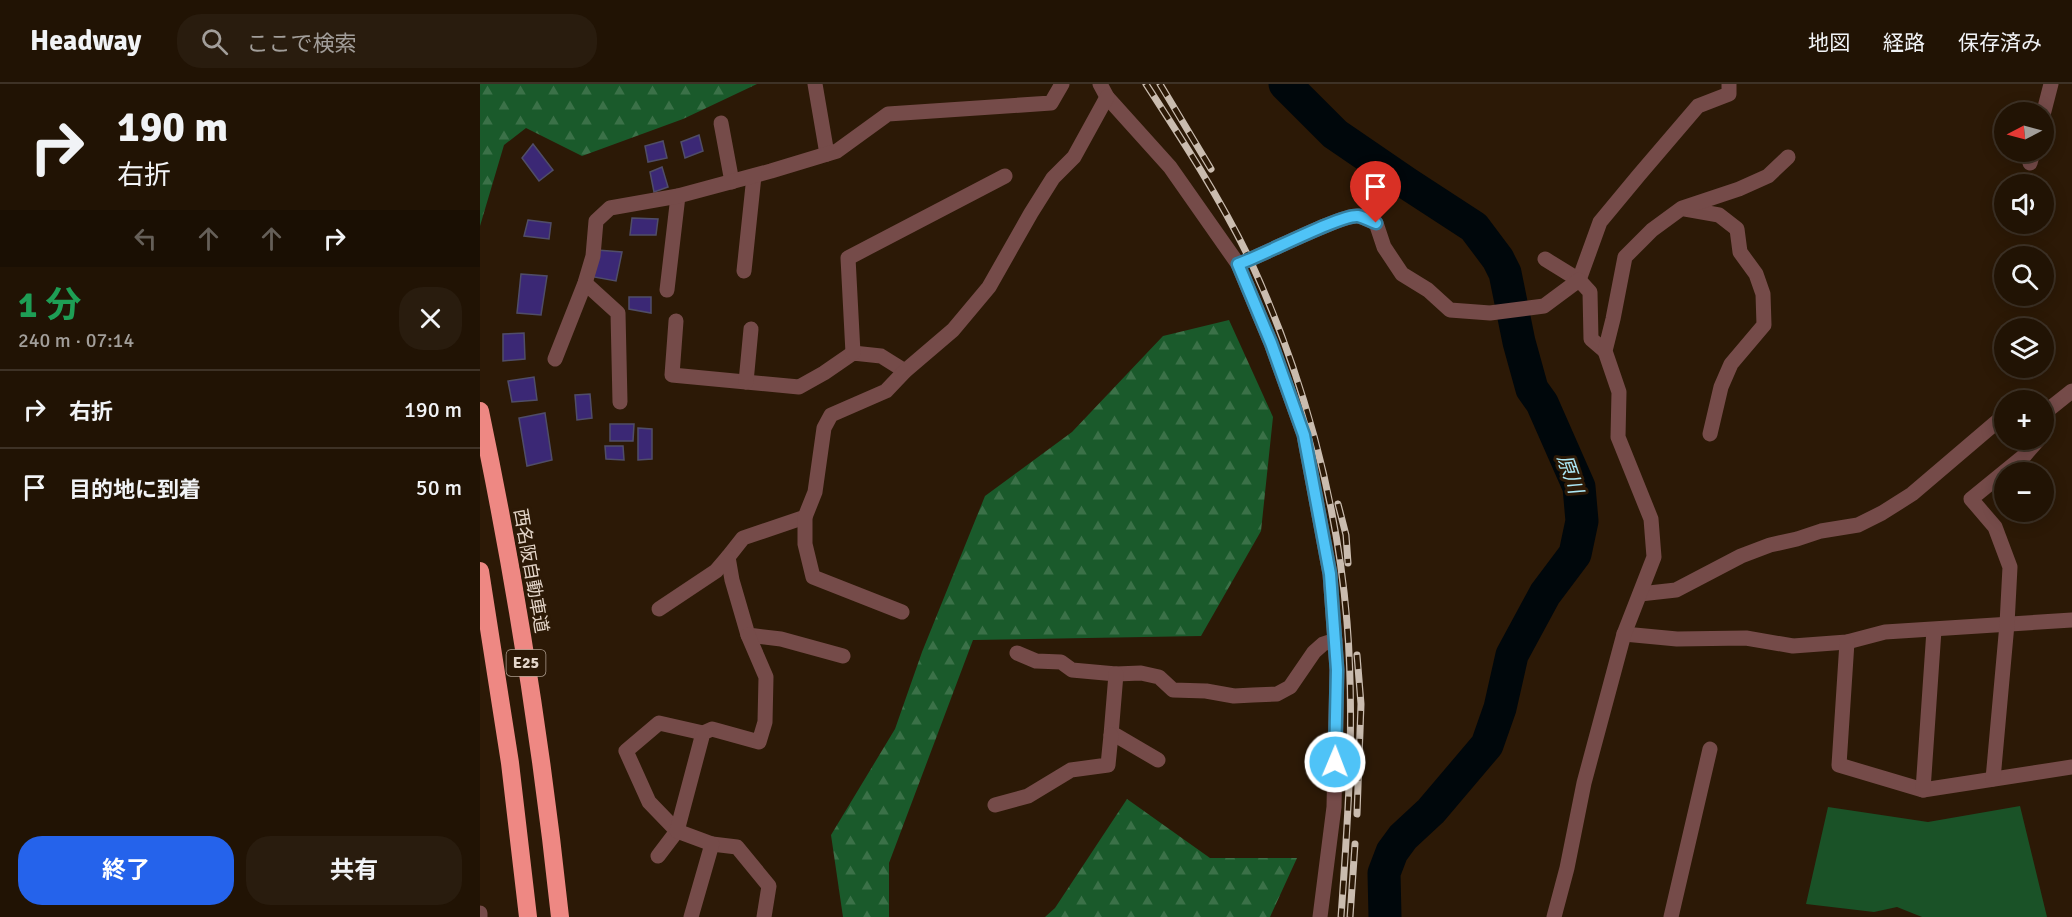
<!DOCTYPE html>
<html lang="ja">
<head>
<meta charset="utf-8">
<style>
  body { margin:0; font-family:Signika,"Noto Sans JP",sans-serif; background:#291c0e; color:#f1f3f6; height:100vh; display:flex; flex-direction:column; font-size:22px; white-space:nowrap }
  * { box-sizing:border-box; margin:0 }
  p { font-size:20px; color:#a29e9a }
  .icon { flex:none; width:33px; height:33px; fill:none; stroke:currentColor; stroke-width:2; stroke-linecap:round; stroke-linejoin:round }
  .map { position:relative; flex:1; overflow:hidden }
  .drawer { display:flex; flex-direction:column; background:#211304; width:480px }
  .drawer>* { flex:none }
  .guide { background:#211304; color:#f1f3f6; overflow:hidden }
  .needle { width:39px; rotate:264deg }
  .controls { position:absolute; left:1514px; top:18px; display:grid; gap:12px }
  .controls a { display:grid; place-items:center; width:60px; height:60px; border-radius:50%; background:#211304; box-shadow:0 3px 15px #0003,0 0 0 2px #3e3226; font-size:30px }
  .pin { position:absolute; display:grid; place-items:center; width:51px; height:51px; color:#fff; margin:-62px -26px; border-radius:50% 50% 50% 0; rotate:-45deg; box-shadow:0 0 6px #0007 }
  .pin .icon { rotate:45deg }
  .me { position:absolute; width:66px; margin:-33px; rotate:1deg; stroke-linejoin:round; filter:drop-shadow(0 0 4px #0008) }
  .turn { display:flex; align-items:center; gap:21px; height:126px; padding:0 18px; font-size:27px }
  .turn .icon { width:78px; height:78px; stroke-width:2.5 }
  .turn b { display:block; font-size:42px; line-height:51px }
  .lanes { display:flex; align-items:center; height:57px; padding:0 18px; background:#0003; justify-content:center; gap:30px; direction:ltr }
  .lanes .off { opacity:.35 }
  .round { display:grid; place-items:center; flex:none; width:63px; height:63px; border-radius:24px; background:#291c0e }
  .summary { display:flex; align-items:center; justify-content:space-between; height:102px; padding:0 18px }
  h1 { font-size:36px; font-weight:700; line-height:45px; color:#1e9e55 }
  .primary-button { display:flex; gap:12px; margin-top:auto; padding:12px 18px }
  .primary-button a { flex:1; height:69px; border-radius:24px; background:#2563eb; color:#fff; font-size:24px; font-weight:700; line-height:69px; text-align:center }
  .primary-button a+a { background:#291c0e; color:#f1f3f6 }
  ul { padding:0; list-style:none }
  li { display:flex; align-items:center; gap:18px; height:78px; padding:0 18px; border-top:2px solid #3e3226 }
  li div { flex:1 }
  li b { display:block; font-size:22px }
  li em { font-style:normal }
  header { display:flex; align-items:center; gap:36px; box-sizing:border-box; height:84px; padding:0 30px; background:#211304; border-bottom:2px solid #3e3226 }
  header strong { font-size:28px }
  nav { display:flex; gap:33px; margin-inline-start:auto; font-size:21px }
  .search { width:420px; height:54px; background:#291c0e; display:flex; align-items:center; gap:15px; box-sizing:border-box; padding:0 21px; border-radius:24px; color:#a29e9a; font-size:22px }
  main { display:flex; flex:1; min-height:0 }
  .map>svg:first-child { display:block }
  .grass { fill:#1a5227 }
  .forest { fill:url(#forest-firs) }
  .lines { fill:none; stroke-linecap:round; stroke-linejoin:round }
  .river { stroke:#00070b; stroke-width:33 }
  .building { fill:#3b2875; stroke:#504d68; stroke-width:1.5 }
  .street { stroke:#754b49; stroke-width:15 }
  .highway { stroke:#ee8883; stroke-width:18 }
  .rail-casing { stroke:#cabcaf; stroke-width:7 }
  .rail { stroke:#2c1906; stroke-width:4.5; stroke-dasharray:14; stroke-linecap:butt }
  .route-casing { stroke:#337fa1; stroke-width:15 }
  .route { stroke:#4fc3f7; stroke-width:10 }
  .labels { text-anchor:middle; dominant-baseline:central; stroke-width:6; stroke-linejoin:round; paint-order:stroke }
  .shield { fill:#2c1906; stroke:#ad9d8f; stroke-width:1.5 }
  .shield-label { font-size:16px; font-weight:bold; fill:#e4d6ca }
  .street-label { font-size:18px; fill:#e4d6ca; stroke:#2c1906 }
  .water-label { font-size:20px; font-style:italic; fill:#ade8f6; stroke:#2c1906 }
</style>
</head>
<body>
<header>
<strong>Headway</strong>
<div class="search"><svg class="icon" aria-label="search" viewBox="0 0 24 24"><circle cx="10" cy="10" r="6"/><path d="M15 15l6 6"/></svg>ここで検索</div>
<nav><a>地図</a><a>経路</a><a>保存済み</a></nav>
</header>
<main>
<section class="drawer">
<div class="guide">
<div class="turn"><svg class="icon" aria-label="right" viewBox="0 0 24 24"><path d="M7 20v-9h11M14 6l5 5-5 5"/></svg><div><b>190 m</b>右折</div></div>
<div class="lanes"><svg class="icon off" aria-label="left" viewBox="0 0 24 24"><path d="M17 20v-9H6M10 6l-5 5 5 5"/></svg><svg class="icon off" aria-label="ahead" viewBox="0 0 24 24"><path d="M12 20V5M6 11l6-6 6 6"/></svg><svg class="icon off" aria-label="ahead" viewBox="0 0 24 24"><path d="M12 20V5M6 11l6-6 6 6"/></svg><svg class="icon" aria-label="right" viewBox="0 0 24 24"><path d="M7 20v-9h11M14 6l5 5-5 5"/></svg></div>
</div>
<div class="summary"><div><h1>1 分</h1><p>240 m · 07:14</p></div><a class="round"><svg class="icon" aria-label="close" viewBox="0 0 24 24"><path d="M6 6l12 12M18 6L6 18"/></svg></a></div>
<ul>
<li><svg class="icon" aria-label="right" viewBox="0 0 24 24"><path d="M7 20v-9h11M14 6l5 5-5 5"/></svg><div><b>右折</b></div><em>190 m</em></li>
<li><svg class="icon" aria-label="arrive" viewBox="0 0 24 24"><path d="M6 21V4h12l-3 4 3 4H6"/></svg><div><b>目的地に到着</b></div><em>50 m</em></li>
</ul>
<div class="primary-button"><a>終了</a><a>共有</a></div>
</section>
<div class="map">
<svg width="1592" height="833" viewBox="0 0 1592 833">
  <defs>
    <pattern id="forest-firs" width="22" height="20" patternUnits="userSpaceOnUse" patternTransform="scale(1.5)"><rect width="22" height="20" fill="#1a5a2b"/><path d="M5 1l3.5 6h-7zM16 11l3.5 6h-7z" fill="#3b7148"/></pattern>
  </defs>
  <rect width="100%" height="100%" fill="#2c1906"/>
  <path class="grass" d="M1540,722L1567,833H1442L1417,823L1394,828L1326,820L1348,723L1448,738Z"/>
  <g class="forest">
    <path d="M0,0H277L203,35L102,72L46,44L24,61L0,142Z"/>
    <path d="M749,236L793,333L781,447L721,552L493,556L409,779V833H363L351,751L415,645L442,568L505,412L592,348L683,252Z"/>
    <path d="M647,715L730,774H817L790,833H565L575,824Z"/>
  </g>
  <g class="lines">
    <path class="river" d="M805,0L855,50L928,100L994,143L1018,175L1025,189L1039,258L1052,305L1062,319L1099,403L1102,437L1095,470L1065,510L1032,571L1020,624L1007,661L951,727L923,753L912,768L904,789L905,833"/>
  </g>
  <g class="building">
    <path d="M219,51L223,67L205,74L201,58Z"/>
    <path d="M183,57L187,74L168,78L165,62Z"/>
    <path d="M53,60L73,86L59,97L42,74Z"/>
    <path d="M182,83L188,103L174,108L170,88Z"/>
    <path d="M152,134L178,135L176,151H150Z"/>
    <path d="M48,136L71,139L69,155L44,152Z"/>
    <path d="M117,166L142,168L136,197L114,193Z"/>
    <path d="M41,190L67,192L61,231L37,229Z"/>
    <path d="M149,213H171V229L149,225Z"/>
    <path d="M44,249L45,275L23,277V250Z"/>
    <path d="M54,293L57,316L32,318L28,297Z"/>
    <path d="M110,310L112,334L97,336L95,311Z"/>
    <path d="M65,329L72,376L47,382L39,334Z"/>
    <path d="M130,340H154L153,357H130Z"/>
    <path d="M158,344L172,345V375L158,376Z"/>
    <path d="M125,362H143L144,376L126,375Z"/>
  </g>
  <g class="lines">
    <g class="street">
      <path d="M335,0L347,70"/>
      <path d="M620,0L627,13L690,83L758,180L791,259L824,351L850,490L857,586L854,723L840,833"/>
      <path d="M1563,31L1571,0"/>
      <path d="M241,39L252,98"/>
      <path d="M1550,79L1553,68"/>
      <path d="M1205,125L1239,131L1257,145L1260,168L1276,190L1283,210L1284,241L1251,280L1241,303L1230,350"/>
      <path d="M1065,175L1099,196L1120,138L1159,91L1218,22L1249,10V0"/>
      <path d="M758,180C782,172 861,130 878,132C884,133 890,137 896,139L904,163L922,190L948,206L970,226L1010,229L1064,222L1099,196L1110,208L1111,255L1125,267"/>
      <path d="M264,187L274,92"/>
      <path d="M105,199L138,229L140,318"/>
      <path d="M187,206L198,112"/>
      <path d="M196,237L192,291L319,303L344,289L373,269L401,272L425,287"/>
      <path d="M373,269L368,174L525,92"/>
      <path d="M75,275L105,199L113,172L116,137L130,124L198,112L291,87L357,67L408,30L571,19L582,0"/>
      <path d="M266,298L271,245"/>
      <path d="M1563,330L1592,307"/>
      <path d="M325,433L263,454L248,473L252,496L268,551L301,555L363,572"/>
      <path d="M1160,510L1196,506L1261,472L1290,461L1317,455L1341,447L1378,441L1402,429L1432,410L1520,335L1524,336"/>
      <path d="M179,525L236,487L248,473"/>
      <path d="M422,528L333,493L325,460V433L335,408L344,344L351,331L406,307L425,287L473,246L509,203L551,129L573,94L594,73L627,13"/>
      <path d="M1144,550L1197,555L1266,554L1313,562L1367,558L1405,548L1592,536"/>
      <path d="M1367,558L1359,681L1443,706L1592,683"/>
      <path d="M537,569L556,577L581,578L592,586L636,590L661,589L679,593L693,606L726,607L754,612L773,611L797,610L810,603L834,568L843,560L855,556"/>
      <path d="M636,590L631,651L637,652L678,676"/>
      <path d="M1513,695L1527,540L1530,483L1515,443L1491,415L1545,371L1558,356"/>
      <path d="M1443,706L1454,546"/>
      <path d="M515,721L548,712L591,686L628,681L631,651"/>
      <path d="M232,760L257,763L289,802L284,833"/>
      <path d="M178,772L197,747L169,718L146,667L179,639L223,649"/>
      <path d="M0,829V833"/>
      <path d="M211,833L232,760L197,747L223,649L232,645L279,658L285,638L286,593L268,551"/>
      <path d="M1074,833L1087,784L1104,699L1144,550L1174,473L1171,435L1138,353L1139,308L1125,267L1133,235L1145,173L1172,146L1202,124L1259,105L1288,92L1308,73"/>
      <path d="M1191,833L1230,665"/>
    </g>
    <g class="highway">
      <path d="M0,327C35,494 62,663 80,833"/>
      <path d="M0,487L30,679L48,833"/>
    </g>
    <defs>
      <g id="rail">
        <path d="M666,0C703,57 740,114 770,176C822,288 857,415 867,538C875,636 868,735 861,833"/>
        <path d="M680,0L731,85"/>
        <path d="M858,420L866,451L868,479"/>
        <path d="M877,571L881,620L877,730"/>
        <path d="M870,833L875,760"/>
      </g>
    </defs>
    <use href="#rail" class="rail-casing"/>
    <use href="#rail" class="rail"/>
  </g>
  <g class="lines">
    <defs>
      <path id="route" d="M855,678L857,586L850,490L824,351L791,259L758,180C782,172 861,130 878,132C884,133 890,137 896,139"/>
    </defs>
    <use href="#route" class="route-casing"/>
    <use href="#route" class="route"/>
  </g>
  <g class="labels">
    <rect class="shield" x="26.5" y="566" width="39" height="26" rx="4.5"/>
    <g class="shield-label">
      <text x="46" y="579">E25</text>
    </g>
    <g class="street-label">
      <text transform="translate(51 487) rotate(80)">西名阪自動車道</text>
    </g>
    <g class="water-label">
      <text transform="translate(1090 390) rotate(71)">原川</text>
    </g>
  </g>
</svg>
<div class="controls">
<a><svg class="needle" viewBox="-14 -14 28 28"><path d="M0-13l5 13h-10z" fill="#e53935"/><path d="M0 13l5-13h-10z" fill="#a29e9a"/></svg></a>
<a><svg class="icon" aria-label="sound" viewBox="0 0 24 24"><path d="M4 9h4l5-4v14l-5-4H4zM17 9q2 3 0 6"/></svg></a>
<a><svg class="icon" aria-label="search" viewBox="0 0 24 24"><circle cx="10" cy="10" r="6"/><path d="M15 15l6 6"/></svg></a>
<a><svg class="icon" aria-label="layers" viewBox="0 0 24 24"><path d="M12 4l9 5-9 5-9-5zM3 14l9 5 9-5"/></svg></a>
<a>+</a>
<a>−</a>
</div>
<div class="pin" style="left:896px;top:139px;background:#d93025"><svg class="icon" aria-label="arrive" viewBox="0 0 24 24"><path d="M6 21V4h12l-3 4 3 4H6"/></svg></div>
<svg class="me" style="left:855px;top:678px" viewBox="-20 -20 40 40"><circle r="17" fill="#4fc3f7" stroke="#fff" stroke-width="3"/><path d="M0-11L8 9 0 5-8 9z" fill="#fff"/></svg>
</div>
</main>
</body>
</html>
